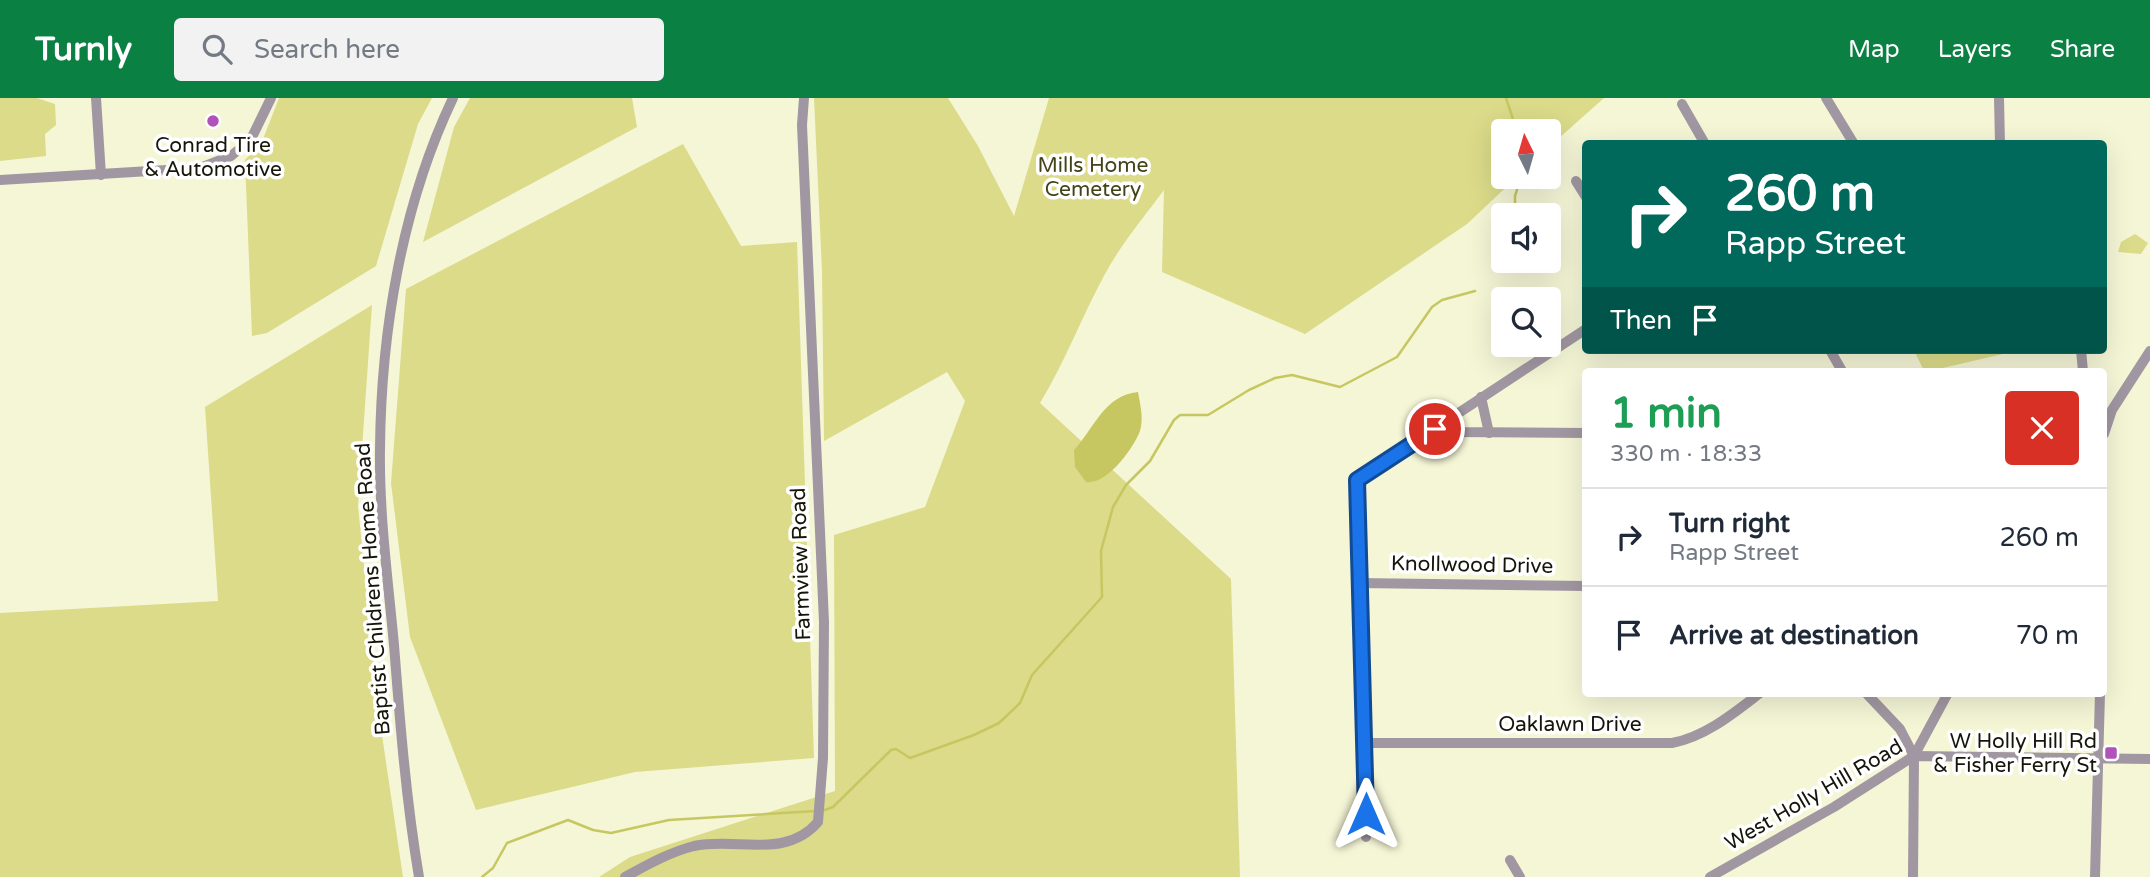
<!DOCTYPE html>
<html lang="en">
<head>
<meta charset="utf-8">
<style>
  body { margin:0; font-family:"Varela Round",sans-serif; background:#f2f2f3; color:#1f2937; height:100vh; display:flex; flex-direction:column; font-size:26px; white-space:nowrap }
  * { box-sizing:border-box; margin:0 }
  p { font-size:23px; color:#747a83 }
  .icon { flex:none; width:38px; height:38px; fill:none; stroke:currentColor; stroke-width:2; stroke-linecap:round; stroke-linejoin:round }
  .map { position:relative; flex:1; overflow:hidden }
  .side { position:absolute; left:1582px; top:270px; width:525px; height:329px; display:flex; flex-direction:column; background:#fff; border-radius:7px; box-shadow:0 7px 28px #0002 }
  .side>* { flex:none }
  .top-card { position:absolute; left:1582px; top:42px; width:525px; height:214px; border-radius:7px; box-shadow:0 7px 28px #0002; background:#00695c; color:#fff; overflow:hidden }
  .needle { width:46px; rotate:355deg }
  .controls { position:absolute; left:1491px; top:21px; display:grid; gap:14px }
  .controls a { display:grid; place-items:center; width:70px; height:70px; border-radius:7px; background:#fff; box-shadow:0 7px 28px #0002; font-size:35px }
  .pin { position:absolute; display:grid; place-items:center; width:60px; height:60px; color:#fff; margin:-30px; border:4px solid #fff; border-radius:50%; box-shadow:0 2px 7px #0007 }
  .me { position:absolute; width:77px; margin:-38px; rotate:0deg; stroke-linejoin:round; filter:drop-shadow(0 0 5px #0008) }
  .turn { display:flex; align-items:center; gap:24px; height:147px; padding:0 28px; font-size:32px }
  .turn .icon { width:91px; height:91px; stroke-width:2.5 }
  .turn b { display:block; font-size:49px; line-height:60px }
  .then { display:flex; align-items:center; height:66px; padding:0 28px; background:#0003; gap:14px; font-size:26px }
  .round { display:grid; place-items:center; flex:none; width:74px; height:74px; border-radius:7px; background:#f2f2f3 }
  .headline { display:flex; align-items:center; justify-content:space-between; height:119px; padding:0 28px }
  h1 { font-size:42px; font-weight:700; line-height:52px; color:#1e9e55 }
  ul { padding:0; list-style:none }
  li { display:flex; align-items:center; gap:21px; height:98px; padding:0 28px; border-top:2px solid #e0e1e3 }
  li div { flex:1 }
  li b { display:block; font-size:26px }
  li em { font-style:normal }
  header { display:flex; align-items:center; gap:42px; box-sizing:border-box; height:98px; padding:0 35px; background:#0b8043; color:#fff }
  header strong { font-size:33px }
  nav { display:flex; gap:38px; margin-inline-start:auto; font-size:24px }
  .search { width:490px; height:63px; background:#f2f2f3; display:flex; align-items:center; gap:18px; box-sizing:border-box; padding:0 24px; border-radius:7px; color:#747a83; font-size:26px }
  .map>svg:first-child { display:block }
  .green { fill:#dbdb8a }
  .water { fill:#c7c762 }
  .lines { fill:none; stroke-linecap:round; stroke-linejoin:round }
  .stream { stroke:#c7c762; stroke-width:2.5 }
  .minor { stroke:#a197a2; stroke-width:10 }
  .route-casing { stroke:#114b97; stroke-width:18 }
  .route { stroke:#1a73e8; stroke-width:12 }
  .poi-dot { fill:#b151ba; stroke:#fff; stroke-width:2.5 }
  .labels { text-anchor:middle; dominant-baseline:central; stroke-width:7; stroke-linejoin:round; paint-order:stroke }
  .poi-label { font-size:21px; fill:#15150a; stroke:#fff }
  .park-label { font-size:21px; fill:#434318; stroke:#fff }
  .street-label { font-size:21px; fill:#15150a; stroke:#fff }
</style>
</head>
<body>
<header>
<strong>Turnly</strong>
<div class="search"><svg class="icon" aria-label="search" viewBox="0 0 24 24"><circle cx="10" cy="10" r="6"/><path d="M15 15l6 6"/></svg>Search here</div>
<nav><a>Map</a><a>Layers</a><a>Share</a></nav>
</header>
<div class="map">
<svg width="2150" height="779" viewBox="0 0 2150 779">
  <rect width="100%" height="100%" fill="#f5f6d6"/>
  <g class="green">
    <path d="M0,0H37L55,6L56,27L45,36L46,58L0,63Z"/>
    <path d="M279,0H432L418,26L376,168L267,235L252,238L245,62L263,41Z"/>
    <path d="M470,0H632L637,29L423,144L454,29Z"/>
    <path d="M814,0H948L978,48L1014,118L1049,0H1604L1549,49V33H1503V79H1517L1467,126L1305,236L1162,174L1164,92C1144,119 1121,146 1105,176C1082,218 1065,264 1040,305L1231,481L1240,779H599L630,759L835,693L834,437L925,409L965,303L947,274L824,343L822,173Z"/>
    <path d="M683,46L741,148L797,144L814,660L635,674L476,712L410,539L391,385L406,191Z"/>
    <path d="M2135,136L2148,145L2141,156L2118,154L2121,144Z"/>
    <path d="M372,207L358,408L379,617L403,779H0V515L218,503L205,309Z"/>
    <path d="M1914,252H2020L1930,273H1924Z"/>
  </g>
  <path class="water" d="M1138,294C1140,306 1144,320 1140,333C1133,351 1107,387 1086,384L1075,369L1074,352C1094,331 1104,297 1138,294Z"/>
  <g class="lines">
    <g class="stream">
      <path d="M1506,0L1517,33"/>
      <path d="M1515,112V98L1521,79"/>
      <path d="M822,713L833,709L891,652L896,651L910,660L974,637L999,625L1020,605L1032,577L1102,499L1101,453L1113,409L1126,387L1150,363L1174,322L1180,317H1208L1249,292L1275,280L1292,277L1340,289L1397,259L1432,209L1442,202L1475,193"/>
      <path d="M482,779L493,770L507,745L568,722L593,732L611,735L669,722L816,713"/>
    </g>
    <g class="minor">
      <path d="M96,0L101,77"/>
      <path d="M1826,0L1854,46"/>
      <path d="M1999,0L2000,46"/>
      <path d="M1682,6L1705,46"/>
      <path d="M0,82L200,70L231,58L243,48L253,37L271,0"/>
      <path d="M1576,83L1586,99"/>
      <path d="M1830,252L1842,273"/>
      <path d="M2081,252L2083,273"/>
      <path d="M1481,299L1489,335"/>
      <path d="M1435,331L1451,334L1586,335"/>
      <path d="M2104,336L2112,312L2150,253"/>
      <path d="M1358,485L1586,488"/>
      <path d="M1866,595L1900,631L1914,658L1913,779"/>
      <path d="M1366,645H1672C1705,639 1734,615 1760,595"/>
      <path d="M1914,658L1948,595"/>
      <path d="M1366,739C1366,620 1358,501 1357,382L1586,231"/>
      <path d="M1510,762L1520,779"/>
      <path d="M419,779C406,702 400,624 394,547C388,482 379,416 380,351C381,233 402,107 453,0"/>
      <path d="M625,779C647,767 670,754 694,748C737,739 785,762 818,724L823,660L824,524L802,27L804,0"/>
      <path d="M1710,779L1834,709L1914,658L2150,661"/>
      <path d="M2095,779L2100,595"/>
    </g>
  </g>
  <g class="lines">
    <defs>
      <path id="route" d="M1366,716L1357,382L1435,331"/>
    </defs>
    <use href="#route" class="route-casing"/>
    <use href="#route" class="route"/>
  </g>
  <g class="poi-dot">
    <circle cx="213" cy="23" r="7"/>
    <rect x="2104" y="648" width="14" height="14" rx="3.5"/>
  </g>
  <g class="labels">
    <g class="poi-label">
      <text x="213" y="47">Conrad Tire<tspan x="213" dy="24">&amp; Automotive</tspan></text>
      <text x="2097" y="643" text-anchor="end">W Holly Hill Rd<tspan x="2097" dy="24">&amp; Fisher Ferry St</tspan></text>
    </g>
    <g class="park-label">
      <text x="1093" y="67">Mills Home<tspan x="1093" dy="24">Cemetery</tspan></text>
    </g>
    <g class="street-label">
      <text transform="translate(801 466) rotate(-92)">Farmview Road</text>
      <text transform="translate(1472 467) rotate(1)">Knollwood Drive</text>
      <text transform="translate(373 491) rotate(-94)">Baptist Childrens Home Road</text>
      <text x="1570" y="626">Oaklawn Drive</text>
      <text transform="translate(1814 697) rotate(-30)">West Holly Hill Road</text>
    </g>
  </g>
</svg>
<div class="controls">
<a><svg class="needle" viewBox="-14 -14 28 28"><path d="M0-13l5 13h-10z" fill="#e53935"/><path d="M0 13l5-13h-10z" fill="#747a83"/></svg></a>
<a><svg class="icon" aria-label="sound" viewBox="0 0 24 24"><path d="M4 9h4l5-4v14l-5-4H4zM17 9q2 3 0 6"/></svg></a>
<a><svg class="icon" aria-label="search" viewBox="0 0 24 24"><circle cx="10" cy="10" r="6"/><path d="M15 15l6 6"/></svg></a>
</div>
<div class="pin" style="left:1435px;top:331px;background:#d93025"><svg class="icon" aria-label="arrive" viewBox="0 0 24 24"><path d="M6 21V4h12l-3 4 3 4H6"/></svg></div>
<svg class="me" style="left:1366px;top:716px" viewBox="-20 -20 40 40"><path d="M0-17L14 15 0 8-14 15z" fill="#1a73e8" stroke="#fff" stroke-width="4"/></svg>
<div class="top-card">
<div class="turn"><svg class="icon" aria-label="right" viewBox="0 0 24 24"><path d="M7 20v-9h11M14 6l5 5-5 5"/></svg><div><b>260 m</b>Rapp Street</div></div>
<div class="then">Then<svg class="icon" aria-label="arrive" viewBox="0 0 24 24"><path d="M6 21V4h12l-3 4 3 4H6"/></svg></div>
</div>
<section class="side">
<div class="headline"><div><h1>1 min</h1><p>330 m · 18:33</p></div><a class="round" style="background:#d93025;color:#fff"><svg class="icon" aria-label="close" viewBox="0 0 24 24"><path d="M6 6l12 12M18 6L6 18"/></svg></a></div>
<ul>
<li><svg class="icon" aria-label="right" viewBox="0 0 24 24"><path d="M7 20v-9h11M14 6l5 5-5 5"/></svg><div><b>Turn right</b><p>Rapp Street</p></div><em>260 m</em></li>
<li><svg class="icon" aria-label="arrive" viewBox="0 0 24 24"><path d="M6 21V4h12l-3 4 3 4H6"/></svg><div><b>Arrive at destination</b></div><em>70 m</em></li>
</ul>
</section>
</div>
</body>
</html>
